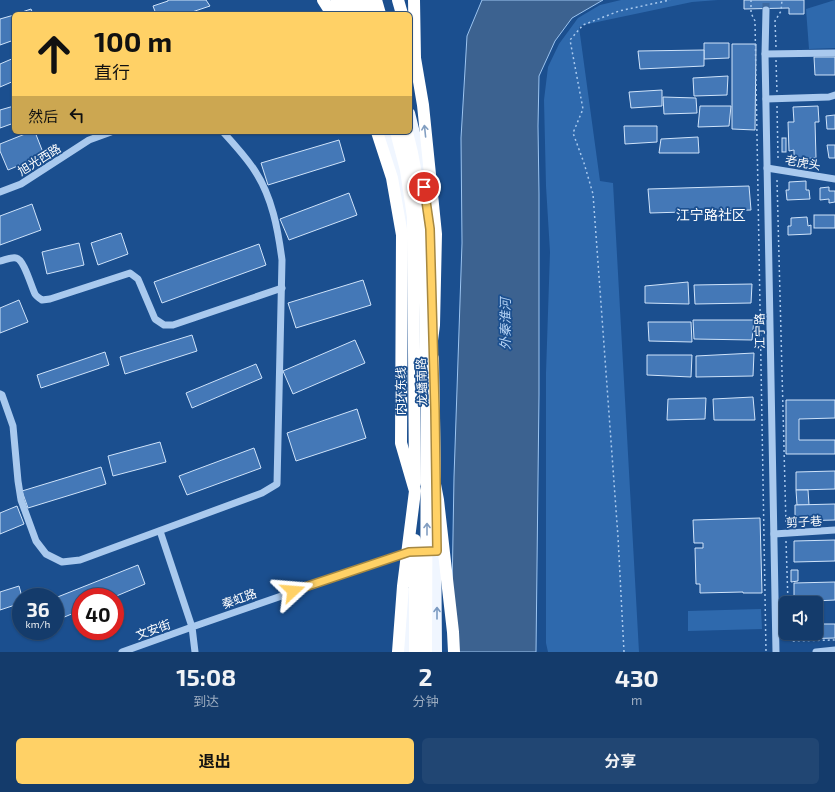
<!DOCTYPE html>
<html lang="zh">
<head>
<meta charset="utf-8">
<style>
  body { margin:0; font-family:"Exo 2","Noto Sans SC",sans-serif; background:#214673; color:#f1f3f6; height:100vh; display:flex; flex-direction:column; font-size:15px; white-space:nowrap }
  * { box-sizing:border-box; margin:0 }
  p { font-size:13px; color:#9dadc1 }
  .icon { flex:none; width:22px; height:22px; fill:none; stroke:currentColor; stroke-width:2; stroke-linecap:round; stroke-linejoin:round }
  .map { position:relative; height:652px; overflow:hidden }
  .drawer { display:flex; flex-direction:column; background:#143b6b; flex:1 }
  .drawer>* { flex:none }
  .banner { position:absolute; left:12px; top:12px; width:400px; height:122px; border-radius:6px; box-shadow:0 1px 3px #0004,0 0 0 1px #33557e; background:#ffd166; color:#111; overflow:hidden }
  .buttons { position:absolute; left:779px; top:596px; display:grid; gap:8px }
  .buttons a { display:grid; place-items:center; width:44px; height:44px; border-radius:6px; background:#143b6b; box-shadow:0 1px 3px #0004,0 0 0 1px #33557e; font-size:20px }
  .speed { position:absolute; left:12px; top:588px; display:flex; gap:8px; font-size:20px; font-weight:700; text-align:center }
  .speed>* { display:grid; place-content:center; width:52px; height:52px; border-radius:50%; background:#143b6b; box-shadow:0 1px 3px #0004,0 0 0 1px #33557e; line-height:1 }
  .speed small { font-size:10px; font-weight:400 }
  .speed .limit { border:6px solid #d22; background:#fff; color:#111 }
  .pin { position:absolute; display:grid; place-items:center; width:34px; height:34px; color:#fff; margin:-17px; border:2px solid #fff; border-radius:50%; box-shadow:0 1px 4px #0007 }
  .me { position:absolute; width:44px; margin:-22px; rotate:71deg; stroke-linejoin:round; filter:drop-shadow(0 0 3px #0008) }
  .turn { display:flex; align-items:center; gap:14px; height:84px; padding:0 16px; font-size:18px }
  .turn .icon { width:52px; height:52px; stroke-width:2.5 }
  .turn b { display:block; font-size:28px; line-height:34px }
  .then { display:flex; align-items:center; height:38px; padding:0 16px; background:#0003; gap:8px; font-size:15px }
  .eta { display:flex; justify-content:space-evenly; align-items:center; height:68px; text-align:center }
  .eta b { font-size:24px; font-weight:700; line-height:28px }
  .action { display:flex; gap:8px; margin-top:auto; padding:8px 16px }
  .action a { flex:1; height:46px; border-radius:6px; background:#ffd166; color:#111; font-size:16px; font-weight:700; line-height:46px; text-align:center }
  .action a+a { background:#214673; color:#f1f3f6 }
  .map>svg:first-child { display:block }
  .green { fill:#2e69ad }
  .water { fill:#3c6290; stroke:#9cc4f0 }
  .building { fill:#4478b7; stroke:#cfe3fa }
  .lines { fill:none; stroke-linecap:round; stroke-linejoin:round }
  .minor-tunnel { stroke:#3d69a0; stroke-width:7; stroke-dasharray:7 3.5; stroke-linecap:butt }
  .path { stroke:#a9c9ee; stroke-width:1.5; stroke-dasharray:2 3; stroke-linecap:butt }
  .minor { stroke:#a9c9ee; stroke-width:7 }
  .major { stroke:#f0f6ff; stroke-width:10 }
  .highway { stroke:#fff; stroke-width:12 }
  .highway-bridge { stroke:#fff; stroke-width:12 }
  .oneway { stroke:#829ec1 }
  .oneway2 { stroke:#7b9ac1 }
  .route-casing { stroke:#a68842; stroke-width:10 }
  .route { stroke:#ffd166; stroke-width:7 }
  .labels { text-anchor:middle; dominant-baseline:central; stroke-width:3.5; stroke-linejoin:round; paint-order:stroke }
  .street-label { font-size:12px; fill:#fff; stroke:#1b4f8f }
  .water-label { font-size:13px; font-style:italic; fill:#b5d3f5; stroke:#1b4f8f }
  .quarter-label { font-size:14px; fill:#fff; stroke:#1b4f8f }
</style>
</head>
<body>
<div class="map">
<svg width="835" height="652" viewBox="0 0 835 652">
  <rect width="100%" height="100%" fill="#1b4f8f"/>
  <g class="green">
    <path d="M621,0H718L692,2L583,25L579,27L600,181L613,183L639,652H548L546,643V373L550,252L546,186L544,100L548,67L559,44L578,18L600,5Z"/>
    <path d="M835,0V48L809,49L806,9Z"/>
    <path d="M761,609L762,629L688,631V611Z"/>
  </g>
  <path class="water" d="M482,0H603L572,18L555,41L539,76L538,126L539,194V394L536,652H451L454,477L462,243L461,138L467,36Z"/>
  <g class="building">
    <path d="M168,0H206L210,6L186,14H156L153,6L168,1Z"/>
    <path d="M744,0H804V14H789V8L744,9Z"/>
    <path d="M31,9L33,14H16Z"/>
    <path d="M14,15V40L0,45V19Z"/>
    <path d="M704,43H729V58L704,59Z"/>
    <path d="M732,44H756L755,130L732,129Z"/>
    <path d="M704,50V66L640,69L638,51Z"/>
    <path d="M814,57H835V75H815Z"/>
    <path d="M14,58V81L0,87V64Z"/>
    <path d="M728,76L727,95L694,96L693,78Z"/>
    <path d="M662,90V106L631,108L629,92Z"/>
    <path d="M663,97L696,98L697,113L664,114Z"/>
    <path d="M14,106V123L0,128V110Z"/>
    <path d="M700,106H731L729,126L698,127Z"/>
    <path d="M818,106L819,122H815L816,158L794,159V150L789,151L788,122H794L793,107Z"/>
    <path d="M835,115V129H827L826,116Z"/>
    <path d="M624,126H657V142L625,144Z"/>
    <path d="M30,132H35L44,155L8,170L0,151V144Z"/>
    <path d="M698,137L699,153H659L661,139Z"/>
    <rect x="782" y="138" width="4" height="14"/>
    <path d="M339,140L345,161L268,185L261,163Z"/>
    <path d="M827,145H835V158H829Z"/>
    <path d="M806,181V190H809L810,199L787,200L786,190H789V182Z"/>
    <path d="M749,186L751,210L650,213L648,189Z"/>
    <path d="M829,187V191H835V202L829,203V199L820,200V188Z"/>
    <path d="M349,193L357,215L289,240L280,219Z"/>
    <path d="M32,204L41,230L0,245V216Z"/>
    <rect x="814" y="215" width="21" height="13"/>
    <path d="M807,217L808,226L811,225V234L788,235V226H791V218Z"/>
    <path d="M121,233L128,254L98,265L91,243Z"/>
    <path d="M79,243L84,265L47,274L42,252Z"/>
    <path d="M259,244L266,265L162,303L154,282Z"/>
    <path d="M363,280L371,305L296,328L288,303Z"/>
    <path d="M688,282L689,304L645,303V286Z"/>
    <path d="M752,284L751,303L695,304L694,285Z"/>
    <path d="M19,300L28,322L0,333V308Z"/>
    <path d="M693,320H754L752,340L694,339Z"/>
    <path d="M648,322H691L692,342L649,341Z"/>
    <path d="M192,335L197,351L125,374L120,357Z"/>
    <path d="M355,340L365,363L293,394L283,371Z"/>
    <path d="M105,352L109,365L41,388L37,375Z"/>
    <path d="M754,353L753,376L696,377V356Z"/>
    <path d="M647,355H692L691,377L647,375Z"/>
    <path d="M256,364L262,378L192,408L186,393Z"/>
    <path d="M753,397L755,420H714L713,399Z"/>
    <path d="M706,398L705,419L667,420L668,399Z"/>
    <path d="M786,400H835V418L799,419V440H835V454H786Z"/>
    <path d="M357,409L366,438L296,461L287,433Z"/>
    <path d="M160,442L166,462L113,476L108,456Z"/>
    <path d="M254,448L261,468L187,495L179,476Z"/>
    <path d="M101,467L106,484L28,508L22,491Z"/>
    <path d="M835,471V489L796,490V472Z"/>
    <path d="M796,490H808L809,505H797Z"/>
    <path d="M835,504V520L795,521V505Z"/>
    <path d="M17,506L24,524L0,534V513Z"/>
    <path d="M760,518L762,593H743V592L700,593V584H696L695,548H703V543H694L693,520Z"/>
    <path d="M835,540V561L794,562V541Z"/>
    <path d="M138,565L145,584L114,597H81V610L55,621V598Z"/>
    <path d="M791,570H798V581L791,582Z"/>
    <path d="M835,582V600L815,601V603H794V583Z"/>
    <path d="M19,586L22,597H21V603L0,610V592Z"/>
    <path d="M816,624H835V638L795,639V633H816Z"/>
  </g>
  <g class="lines">
    <path class="minor-tunnel" d="M766,10V0"/>
    <g class="path">
      <path d="M751,0V13L755,21L766,652"/>
      <path d="M776,47L775,21L781,11L782,0"/>
      <path d="M776,60L777,93"/>
      <path d="M777,106L778,158"/>
      <path d="M777,180L786,525"/>
      <path d="M786,541L788,603"/>
      <path d="M789,633V638L792,641L835,640"/>
      <path d="M624,652L618,537L593,194L584,163L573,133L583,109L570,40L583,25L619,11L670,0"/>
    </g>
    <g class="minor">
      <path d="M766,10L765,54L776,652"/>
      <path d="M765,54L835,53"/>
      <path d="M766,99L829,97L835,95"/>
      <path d="M767,168L835,179"/>
      <path d="M0,192L21,184L89,140L111,132"/>
      <path d="M0,261C5,260 11,257 16,258C24,259 31,286 35,294C36,296 39,298 42,300L50,299L130,273L138,279L155,319L164,325H173L282,288"/>
      <path d="M0,394L2,395L13,426L18,481L21,500L36,541L46,554L62,562L80,560L262,493L277,484L282,260C278,229 272,197 255,171C246,157 234,144 223,132"/>
      <path d="M774,534L835,530"/>
      <path d="M122,652L192,627L160,531"/>
      <path d="M195,652L192,627L409,552"/>
      <path d="M816,652L835,650"/>
    </g>
    <g class="major">
      <path d="M410,113L418,145L430,228"/>
      <path d="M385,132L394,160L405,207V230"/>
      <path d="M434,358L436,478"/>
      <path d="M436,526L437,652"/>
      <path d="M407,652L408,593"/>
    </g>
    <g class="highway">
      <path d="M323,0L332,14"/>
      <path d="M347,0L351,14"/>
      <path d="M356,0L360,14"/>
      <path d="M367,0L372,14"/>
      <path d="M376,0L380,14"/>
      <path d="M398,0L402,14"/>
      <path d="M414,0L415,58"/>
      <path d="M396,132L406,170L413,217L415,483"/>
      <path d="M407,132C427,205 424,282 426,357"/>
    </g>
    <g class="highway-bridge">
      <path d="M336,2L340,14"/>
      <path d="M415,58L423,105L436,234L434,325L427,379L426,652"/>
      <path d="M377,132L392,178L402,235L401,443L415,491L403,586L398,652"/>
      <path d="M432,469L438,500L453,632L454,652"/>
      <path d="M415,540V652"/>
    </g>
  </g>
  <defs><path id="oneway-shaft" d="M-6 0H5M1.5-3L5.5 0L1.5 3" fill="none" stroke-width="1.6" stroke-linecap="round" stroke-linejoin="round"/></defs>
  <g class="oneway">
    <use href="#oneway-shaft" transform="translate(425 131) rotate(-96)"/>
    <use href="#oneway-shaft" transform="translate(427 529) rotate(-90)"/>
  </g>
  <use class="oneway2" href="#oneway-shaft" transform="translate(437 613) rotate(-90)"/>
  <g class="lines">
    <defs>
      <path id="route" d="M293,591L409,552L437,551L435,410L430,229L424,187"/>
    </defs>
    <use href="#route" class="route-casing"/>
    <use href="#route" class="route"/>
  </g>
  <g class="labels">
    <g class="street-label">
      <text transform="translate(39 159) rotate(-32)">旭光西路</text>
      <text transform="translate(803 162) rotate(10)">老虎头</text>
      <text transform="translate(759 331) rotate(-91)">江宁路</text>
      <text transform="translate(421 382) rotate(-92)">龙蟠南路</text>
      <text transform="translate(400 391) rotate(-90)">内环东线</text>
      <text transform="translate(804 521) rotate(-3)">剪子巷</text>
      <text transform="translate(239 598) rotate(-20)">秦虹路</text>
      <text transform="translate(153 629) rotate(-20)">文安街</text>
    </g>
    <g class="water-label">
      <text transform="translate(505 324) rotate(-90)">外秦淮河</text>
    </g>
    <g class="quarter-label">
      <text x="711" y="214">江宁路社区</text>
    </g>
  </g>
</svg>
<div class="buttons">
<a><svg class="icon" aria-label="sound" viewBox="0 0 24 24"><path d="M4 9h4l5-4v14l-5-4H4zM17 9q2 3 0 6"/></svg></a>
</div>
<div class="speed"><div>36<small>km/h</small></div><div class="limit">40</div></div>
<div class="pin" style="left:424px;top:187px;background:#d93025"><svg class="icon" aria-label="arrive" viewBox="0 0 24 24"><path d="M6 21V4h12l-3 4 3 4H6"/></svg></div>
<svg class="me" style="left:293px;top:591px" viewBox="-20 -20 40 40"><path d="M0-17L14 15 0 8-14 15z" fill="#ffd166" stroke="#fff" stroke-width="4"/></svg>
<div class="banner">
<div class="turn"><svg class="icon" aria-label="ahead" viewBox="0 0 24 24"><path d="M12 20V5M6 11l6-6 6 6"/></svg><div><b>100 m</b>直行</div></div>
<div class="then">然后<svg class="icon" aria-label="left" viewBox="0 0 24 24"><path d="M17 20v-9H6M10 6l-5 5 5 5"/></svg></div>
</div>
</div>
<section class="drawer">
<div class="eta">
<div><b>15:08</b><p>到达</p></div>
<div><b>2</b><p>分钟</p></div>
<div><b>430</b><p>m</p></div>
</div>
<div class="action"><a>退出</a><a>分享</a></div>
</section>
</body>
</html>
